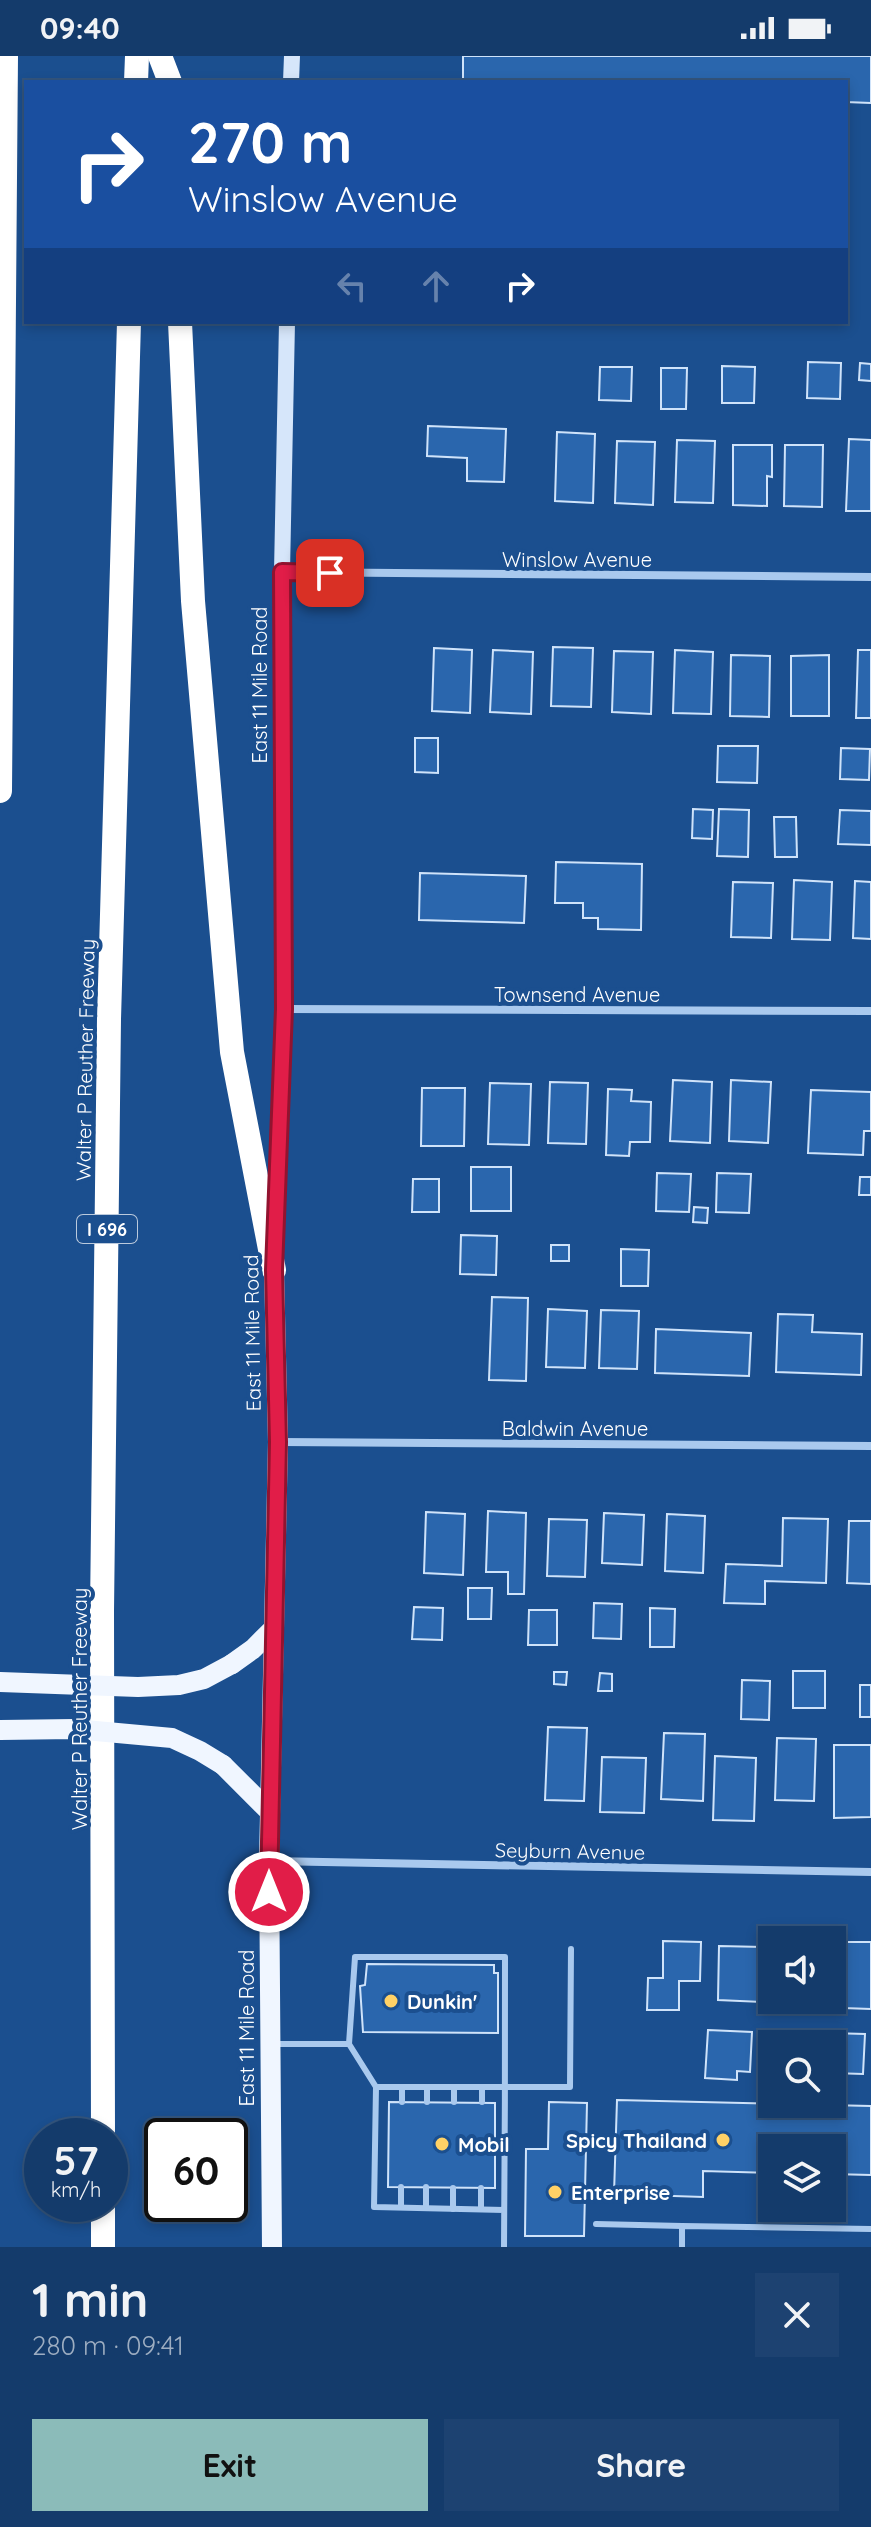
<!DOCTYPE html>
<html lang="en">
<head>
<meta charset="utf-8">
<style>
  body { margin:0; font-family:Quicksand,sans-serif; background:#1d4271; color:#f1f3f6; height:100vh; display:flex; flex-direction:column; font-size:30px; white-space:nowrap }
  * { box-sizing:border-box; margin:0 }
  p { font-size:26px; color:#9dadc1 }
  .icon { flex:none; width:44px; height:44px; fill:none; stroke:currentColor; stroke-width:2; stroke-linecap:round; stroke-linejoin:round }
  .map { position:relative; height:2191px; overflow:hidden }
  .drawer { display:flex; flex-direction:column; background:#143b6b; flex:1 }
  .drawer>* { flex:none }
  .hud { position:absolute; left:24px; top:24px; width:824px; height:244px; border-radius:0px; box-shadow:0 4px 12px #0003,0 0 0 2px #33557e; background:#1a4fa0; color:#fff; overflow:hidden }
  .tools { position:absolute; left:758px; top:1870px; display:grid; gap:16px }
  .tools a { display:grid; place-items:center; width:88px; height:88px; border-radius:0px; background:#143b6b; box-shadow:0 4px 12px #0003,0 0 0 2px #33557e; font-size:40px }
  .speed { position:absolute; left:24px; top:2062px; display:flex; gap:16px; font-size:40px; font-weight:700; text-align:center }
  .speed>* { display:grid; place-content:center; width:104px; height:104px; border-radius:50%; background:#143b6b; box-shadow:0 4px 12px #0003,0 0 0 2px #33557e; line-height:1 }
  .speed small { font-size:20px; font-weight:400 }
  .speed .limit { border:4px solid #111; border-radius:12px; background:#fff; color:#111 }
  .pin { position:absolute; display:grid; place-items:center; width:68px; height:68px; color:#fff; margin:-34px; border-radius:16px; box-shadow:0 4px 12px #0006 }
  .me { position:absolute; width:88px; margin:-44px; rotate:0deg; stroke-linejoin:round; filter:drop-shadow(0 0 6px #0008) }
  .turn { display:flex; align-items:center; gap:28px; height:168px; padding:0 32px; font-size:36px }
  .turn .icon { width:104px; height:104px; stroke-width:2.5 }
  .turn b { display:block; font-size:56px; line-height:68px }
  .lanes { display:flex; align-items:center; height:76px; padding:0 32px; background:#0003; justify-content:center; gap:40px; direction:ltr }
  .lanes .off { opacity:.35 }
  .round { display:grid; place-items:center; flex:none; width:84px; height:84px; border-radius:0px; background:#1d4271 }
  .headline { display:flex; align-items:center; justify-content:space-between; height:136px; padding:0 32px }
  h1 { font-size:48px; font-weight:700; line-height:60px }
  .action { display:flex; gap:16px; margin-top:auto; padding:16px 32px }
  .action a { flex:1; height:92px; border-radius:0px; background:#8bbbb9; color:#111; font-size:32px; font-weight:700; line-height:92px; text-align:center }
  .action a+a { background:#1d4271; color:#f1f3f6 }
  .status { display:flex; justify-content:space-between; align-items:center; height:56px; padding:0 40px; background:#143b6b; direction:ltr }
  .status svg { height:22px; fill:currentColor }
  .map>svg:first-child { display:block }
  .building { fill:#2a66ad; stroke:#cfe3fa; stroke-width:2 }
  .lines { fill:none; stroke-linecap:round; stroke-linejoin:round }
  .lane { stroke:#a9c9ee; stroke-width:6 }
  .street { stroke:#a9c9ee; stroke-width:8 }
  .secondary { stroke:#d6e6fa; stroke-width:16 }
  .primary { stroke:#f0f6ff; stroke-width:20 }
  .highway { stroke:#fff; stroke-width:24 }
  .primary-bridge { stroke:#f0f6ff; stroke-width:20 }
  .route-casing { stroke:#92132f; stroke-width:20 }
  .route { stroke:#e11d48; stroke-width:14 }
  .poi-dot { fill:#ffd166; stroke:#1b4f8f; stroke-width:3 }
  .labels { text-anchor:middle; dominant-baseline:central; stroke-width:8; stroke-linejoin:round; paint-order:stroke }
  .shield { fill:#1b4f8f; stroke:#bbcadd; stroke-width:2 }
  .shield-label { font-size:18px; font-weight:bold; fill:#fff }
  .street-label { font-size:20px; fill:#fff; stroke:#1b4f8f }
  .poi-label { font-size:20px; font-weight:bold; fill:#fff; stroke:#1b4f8f; text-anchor:start }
</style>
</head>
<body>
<div class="status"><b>09:40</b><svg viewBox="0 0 49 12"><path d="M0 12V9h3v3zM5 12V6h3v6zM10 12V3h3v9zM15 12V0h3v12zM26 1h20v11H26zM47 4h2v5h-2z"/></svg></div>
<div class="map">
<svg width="871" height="2191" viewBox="0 0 871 2191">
  <rect width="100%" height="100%" fill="#1b4f8f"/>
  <g class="building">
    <path d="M463,0H871V47L846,46V26H463Z"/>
    <path d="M808,306L841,307L840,343L807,342Z"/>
    <path d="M860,307L871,308V325L859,324Z"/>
    <path d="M722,310L755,311L754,347H722Z"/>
    <path d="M600,311H632L631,345L599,344Z"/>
    <path d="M661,312H687L686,353H661Z"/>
    <path d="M428,370L506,373L504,426L467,425V402L427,400Z"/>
    <path d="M557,376L595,378L593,447L555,445Z"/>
    <path d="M849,383L871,384V455H846Z"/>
    <path d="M677,384L715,385L713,447L675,446Z"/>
    <path d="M617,385L655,386L653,449L615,447Z"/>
    <path d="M733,389H772V421L767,420V450L733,449Z"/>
    <path d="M785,389H823L822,451L784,450Z"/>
    <path d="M553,591L593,592L591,651L551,650Z"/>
    <path d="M434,592L472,594L470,657L432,655Z"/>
    <path d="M493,594L533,596L531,658L490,656Z"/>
    <path d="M675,594L713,596L711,658L673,657Z"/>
    <path d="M858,594H871V662H856Z"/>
    <path d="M614,595L653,596L651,658L612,656Z"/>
    <path d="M731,599L770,600L769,661L730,660Z"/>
    <path d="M829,599V660H791V600Z"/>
    <path d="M415,682H438V717L415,716Z"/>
    <path d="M718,690H758L757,727L717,726Z"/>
    <path d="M841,692L870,693L869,724L840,723Z"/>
    <path d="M693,753L713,754L712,783L692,782Z"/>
    <path d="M719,753L749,754L748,801L717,800Z"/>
    <path d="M840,754L871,755V789L838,788Z"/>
    <path d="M774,761H796L797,801H775Z"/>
    <path d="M556,806L642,808L641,874L598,873V862H583V847H555Z"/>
    <path d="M420,817L526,820L524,867L419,864Z"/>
    <path d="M794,824L832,826L830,884L792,883Z"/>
    <path d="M855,825L871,826V883L853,882Z"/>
    <path d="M733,826L773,827L771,882L731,881Z"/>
    <path d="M673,1024L712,1026L710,1087L670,1085Z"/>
    <path d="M731,1024L771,1026L768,1087L729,1085Z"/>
    <path d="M550,1026L588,1027L586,1088L548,1087Z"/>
    <path d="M490,1027L531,1028L529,1089L488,1088Z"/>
    <path d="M422,1032H465L464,1090H421Z"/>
    <path d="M608,1033L632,1034L631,1045L651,1046L650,1086H630L629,1100L606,1099Z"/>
    <path d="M811,1034L871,1036V1075H864L863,1099L808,1097Z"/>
    <rect x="471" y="1111" width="40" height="44"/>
    <path d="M657,1117L691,1118L689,1156L656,1155Z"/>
    <path d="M717,1117L751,1118L749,1157L716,1156Z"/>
    <path d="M860,1121H871V1139H859Z"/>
    <path d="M413,1123H439V1156H412Z"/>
    <path d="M694,1151L708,1152L707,1167L693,1166Z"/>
    <path d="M461,1179L497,1180L496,1219L460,1218Z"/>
    <rect x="551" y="1189" width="18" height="16"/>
    <path d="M621,1193L649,1194L648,1230H621Z"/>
    <path d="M492,1241L528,1242L526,1325L489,1324Z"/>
    <path d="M548,1253L587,1255L585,1312L546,1311Z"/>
    <path d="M601,1254L639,1255L637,1313L599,1312Z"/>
    <path d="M778,1258L813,1259L812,1276L862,1278L861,1319L776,1316Z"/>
    <path d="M656,1273L751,1277L749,1320L655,1317Z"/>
    <path d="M488,1455L526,1457L524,1538H508V1516H486Z"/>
    <path d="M426,1456L465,1458L463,1519L424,1517Z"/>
    <path d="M604,1457L644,1459L642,1509L602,1507Z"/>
    <path d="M667,1458L705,1460L703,1517L665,1515Z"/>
    <path d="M783,1462L828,1463L826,1527L765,1525V1548L724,1547L726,1508L782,1510Z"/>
    <path d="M549,1463L587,1464L585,1521L547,1520Z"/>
    <path d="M849,1465H871V1528L847,1527Z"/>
    <path d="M468,1532H492L491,1563H468Z"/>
    <path d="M594,1547L622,1548L621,1583L593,1582Z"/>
    <path d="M414,1551L443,1552L442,1584L412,1583Z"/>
    <path d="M650,1552L675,1553L674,1591H650Z"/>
    <path d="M529,1554H557V1589H528Z"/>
    <rect x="793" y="1615" width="32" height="37"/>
    <path d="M554,1616H567L566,1629L554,1628Z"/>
    <path d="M600,1617L612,1618V1635H598Z"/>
    <path d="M742,1624L770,1625L769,1664L741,1663Z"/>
    <rect x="860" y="1629" width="11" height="32"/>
    <path d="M548,1671L587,1672L584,1745L545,1744Z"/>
    <path d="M664,1677L705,1678L703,1745L661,1743Z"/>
    <path d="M777,1682L816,1683L814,1745L775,1744Z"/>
    <path d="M834,1689H871V1761L834,1762Z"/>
    <path d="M715,1700L756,1702L754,1765L713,1764Z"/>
    <path d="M602,1701L646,1702L644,1757L600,1756Z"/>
    <path d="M663,1885L701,1886L700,1925H679V1954H647L648,1922H663Z"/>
    <path d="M845,1886H871V1953L843,1952Z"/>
    <path d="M719,1890L764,1891L762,1946L718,1944Z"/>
    <path d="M367,1908L494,1909V1917H498V1977L363,1976L360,1930L365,1929Z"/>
    <path d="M782,1944H821V1952L782,1951Z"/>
    <path d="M708,1974L752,1976L750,2016L737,2015V2024L705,2022Z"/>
    <path d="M830,1977L865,1978L863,2018L832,2017Z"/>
    <path d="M766,1985H796V1988H772V2018H766Z"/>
    <path d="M617,2044L871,2050V2119L832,2118V2092H772V2117L703,2115V2141L614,2138Z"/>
    <path d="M389,2046L495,2047V2132L388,2131Z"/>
    <path d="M549,2046L587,2047L584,2180H525L526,2093H548Z"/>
  </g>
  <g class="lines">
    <g class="lane">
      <path d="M274,1988H349"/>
      <path d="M376,2031H570L571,1893"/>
      <path d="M402,2031V2046"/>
      <path d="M427,2031V2046"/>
      <path d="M482,2031V2046"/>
      <path d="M454,2046V2031"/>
      <path d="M401,2151V2131"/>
      <path d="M426,2152V2131"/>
      <path d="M453,2153V2132"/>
      <path d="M481,2153V2132"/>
      <path d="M596,2168L682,2170"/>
      <path d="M504,2191C505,2094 505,1998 505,1901H355L349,1988L376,2031L374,2151L504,2154"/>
      <path d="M682,2191V2170L871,2173"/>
    </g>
    <g class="street">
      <path d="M282,516L871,521"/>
      <path d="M284,953L871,955"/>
      <path d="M279,1386L871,1390"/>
      <path d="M270,1805L871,1816"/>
    </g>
    <g class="secondary">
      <path d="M291,26L292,0"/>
      <path d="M275,1180L284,953L282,516L287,266"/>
    </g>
    <g class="primary">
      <path d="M232,1608L253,1593L274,1572"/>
      <path d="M223,1709L270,1756"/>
      <path d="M272,2191L269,1805L278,1386L274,1214"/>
    </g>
    <g class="highway">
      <path d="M160,0L170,26"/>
      <path d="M136,26L137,0"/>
      <path d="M180,266L193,545L232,996L274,1214"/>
      <path d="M0,735L6,0"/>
      <path d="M103,2080L102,1555L109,963L129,266"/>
      <path d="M103,2148V2191"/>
    </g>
    <g class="primary-bridge">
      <path d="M0,1626L138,1631L179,1629L204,1623L232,1608"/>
      <path d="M0,1674L74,1673L172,1682L200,1695L223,1709"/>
    </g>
  </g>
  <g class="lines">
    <defs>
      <path id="route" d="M269,1836L278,1386L274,1214L284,953L282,516L330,517"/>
    </defs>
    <use href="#route" class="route-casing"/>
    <use href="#route" class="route"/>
  </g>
  <g class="poi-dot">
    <circle cx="391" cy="1945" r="8"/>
    <circle cx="723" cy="2084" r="8"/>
    <circle cx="442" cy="2088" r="8"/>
    <circle cx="555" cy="2136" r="8"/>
  </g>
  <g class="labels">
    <rect class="shield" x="77" y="1159" width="60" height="28" rx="6"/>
    <g class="shield-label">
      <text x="107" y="1173">I 696</text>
    </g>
    <g class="street-label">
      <text x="577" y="503">Winslow Avenue</text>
      <text transform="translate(259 629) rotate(-90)">East 11 Mile Road</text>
      <text x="577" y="938">Townsend Avenue</text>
      <text transform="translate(85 1004) rotate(-89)">Walter P Reuther Freeway</text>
      <text transform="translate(252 1277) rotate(-91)">East 11 Mile Road</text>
      <text x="575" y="1372">Baldwin Avenue</text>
      <text transform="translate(79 1653) rotate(-90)">Walter P Reuther Freeway</text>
      <text transform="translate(570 1795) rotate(1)">Seyburn Avenue</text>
      <text transform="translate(246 1972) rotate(-90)">East 11 Mile Road</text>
    </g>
    <g class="poi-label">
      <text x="407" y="1945">Dunkin'</text>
      <text x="707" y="2084" text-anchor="end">Spicy Thailand</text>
      <text x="458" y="2088">Mobil</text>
      <text x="571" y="2136">Enterprise</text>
    </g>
  </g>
</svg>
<div class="tools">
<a><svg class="icon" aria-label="sound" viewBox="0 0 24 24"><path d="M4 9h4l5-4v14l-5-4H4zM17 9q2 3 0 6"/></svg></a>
<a><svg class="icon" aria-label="search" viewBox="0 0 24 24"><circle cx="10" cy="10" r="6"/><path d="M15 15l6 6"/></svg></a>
<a><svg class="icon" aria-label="layers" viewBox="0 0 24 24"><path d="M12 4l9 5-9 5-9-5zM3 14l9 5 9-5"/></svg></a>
</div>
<div class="speed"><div>57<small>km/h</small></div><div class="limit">60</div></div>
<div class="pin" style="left:330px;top:517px;background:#d93025"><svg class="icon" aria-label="arrive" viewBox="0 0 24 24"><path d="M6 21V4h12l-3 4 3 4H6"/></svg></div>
<svg class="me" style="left:269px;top:1836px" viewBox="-20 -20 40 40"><circle r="17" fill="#e11d48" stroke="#fff" stroke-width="3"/><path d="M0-11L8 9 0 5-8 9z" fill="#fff"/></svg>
<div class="hud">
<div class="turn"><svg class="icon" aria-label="right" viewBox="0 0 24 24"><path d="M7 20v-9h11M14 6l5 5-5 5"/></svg><div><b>270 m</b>Winslow Avenue</div></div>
<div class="lanes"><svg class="icon off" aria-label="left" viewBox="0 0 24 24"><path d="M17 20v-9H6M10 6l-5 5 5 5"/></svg><svg class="icon off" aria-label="ahead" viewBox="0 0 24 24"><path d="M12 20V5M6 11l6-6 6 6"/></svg><svg class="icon" aria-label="right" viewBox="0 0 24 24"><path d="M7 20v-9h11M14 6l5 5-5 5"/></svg></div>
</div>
</div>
<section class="drawer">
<div class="headline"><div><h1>1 min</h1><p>280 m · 09:41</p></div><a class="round"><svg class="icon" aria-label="close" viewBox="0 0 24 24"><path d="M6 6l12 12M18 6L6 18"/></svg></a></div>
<div class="action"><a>Exit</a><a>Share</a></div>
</section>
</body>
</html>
